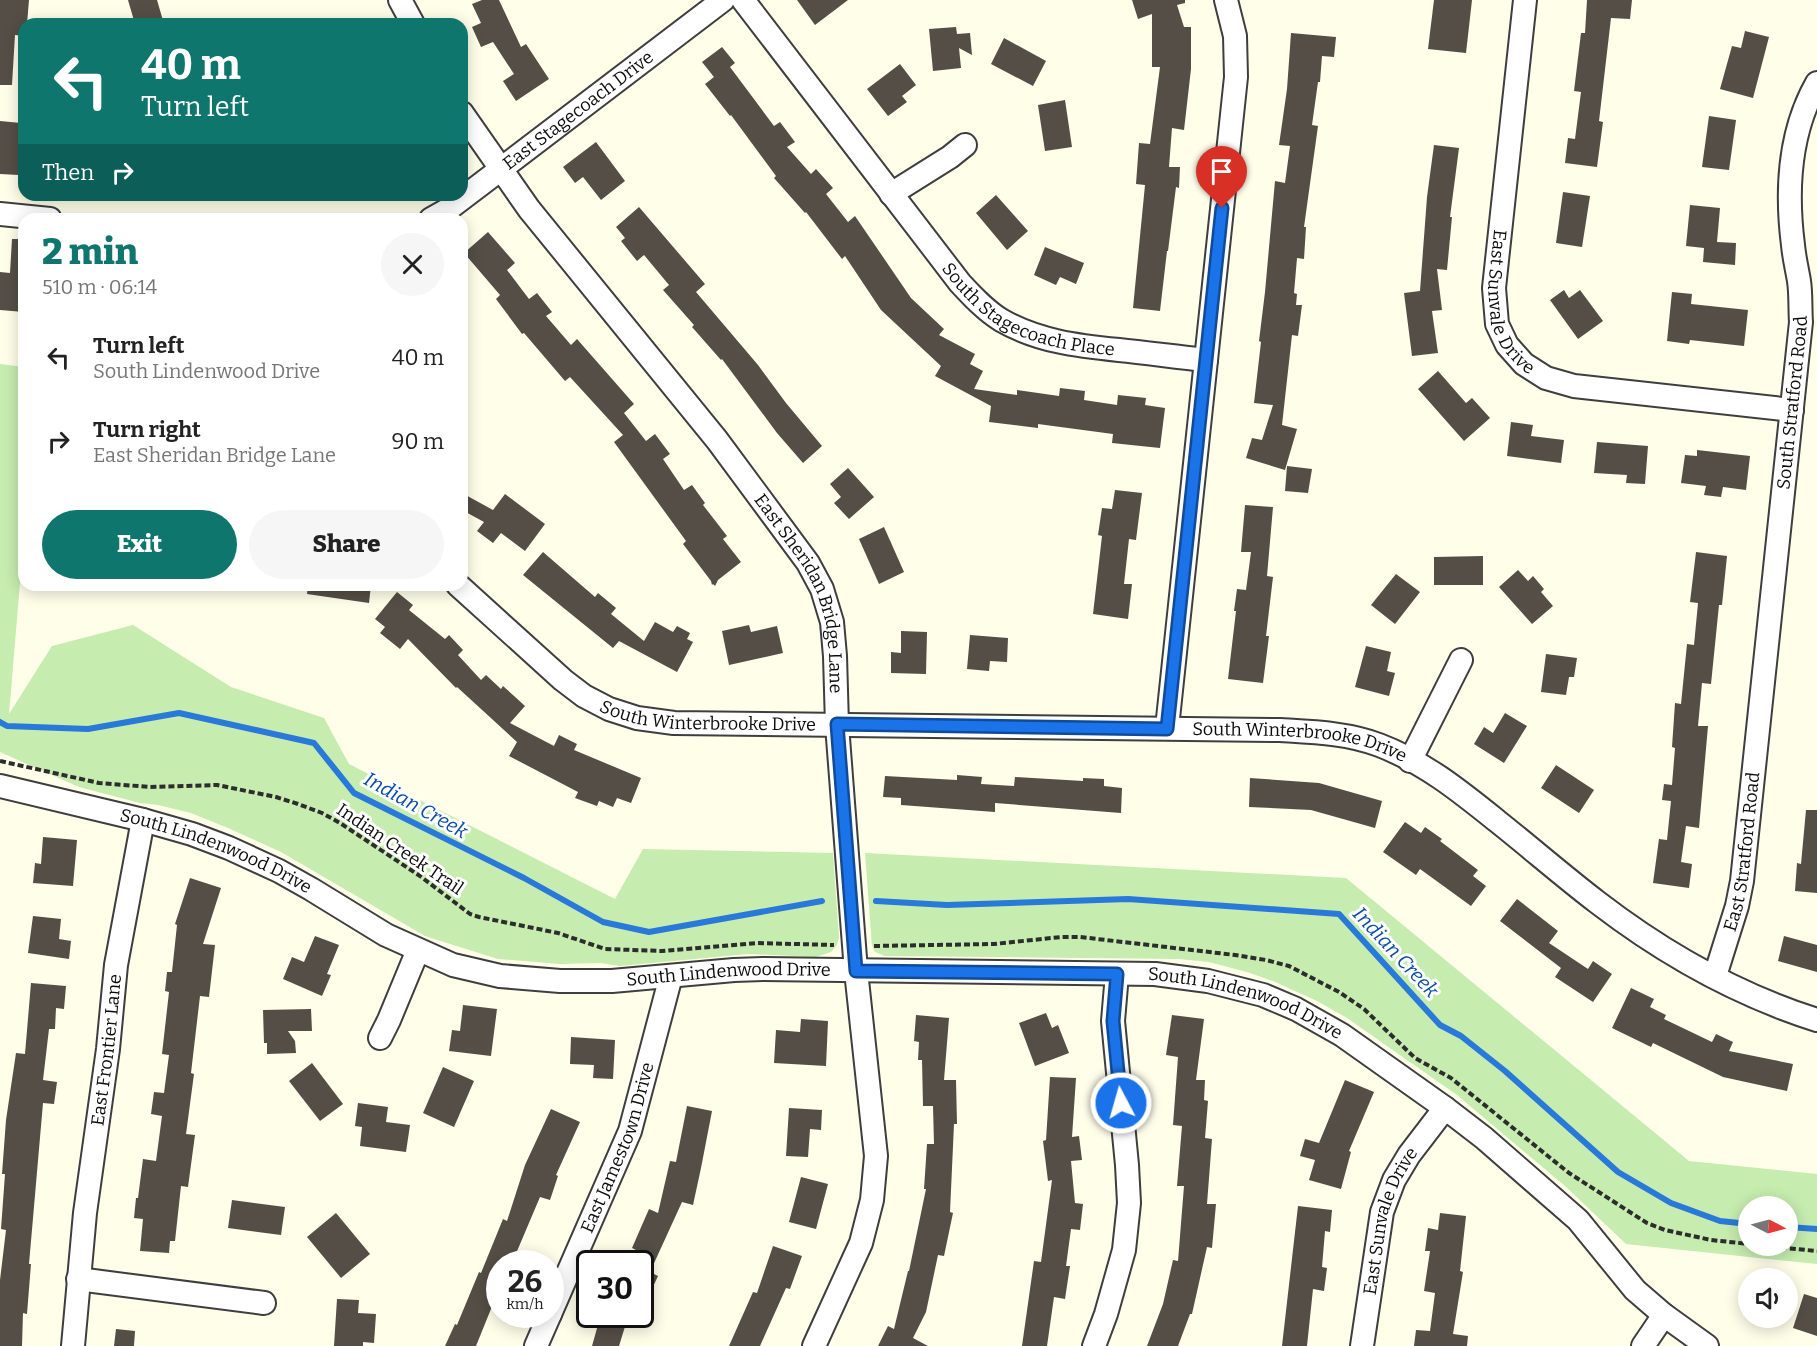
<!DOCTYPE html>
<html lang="en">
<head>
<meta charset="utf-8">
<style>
  body { margin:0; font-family:Bitter,serif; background:#f6f6f6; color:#222; height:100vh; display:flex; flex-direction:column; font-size:22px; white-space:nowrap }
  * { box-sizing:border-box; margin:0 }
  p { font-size:20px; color:#767676 }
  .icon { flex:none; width:33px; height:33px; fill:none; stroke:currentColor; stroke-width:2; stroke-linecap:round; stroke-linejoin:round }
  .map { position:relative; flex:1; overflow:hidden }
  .details { position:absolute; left:18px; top:213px; width:450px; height:378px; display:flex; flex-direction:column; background:#fff; border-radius:18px; box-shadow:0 3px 15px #0003 }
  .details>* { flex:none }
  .hud { position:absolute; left:18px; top:18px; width:450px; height:183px; border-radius:18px; box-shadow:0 3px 15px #0003; background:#0f766e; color:#fff; overflow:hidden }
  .needle { width:39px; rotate:96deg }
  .controls { position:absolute; left:1738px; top:1196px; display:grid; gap:12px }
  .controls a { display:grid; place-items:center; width:60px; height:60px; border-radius:50%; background:#fff; box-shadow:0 3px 15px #0003; font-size:30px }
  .speed { position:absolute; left:486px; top:1250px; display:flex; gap:12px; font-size:30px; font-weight:700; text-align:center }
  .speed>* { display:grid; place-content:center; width:78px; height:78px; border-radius:50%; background:#fff; box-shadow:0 3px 15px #0003; line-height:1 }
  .speed small { font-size:15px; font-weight:400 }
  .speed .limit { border:3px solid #111; border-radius:9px; background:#fff; color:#111 }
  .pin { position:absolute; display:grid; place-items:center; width:51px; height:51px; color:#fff; margin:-62px -26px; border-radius:50% 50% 50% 0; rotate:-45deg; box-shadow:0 0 6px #0007 }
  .pin .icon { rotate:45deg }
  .me { position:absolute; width:66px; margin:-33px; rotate:354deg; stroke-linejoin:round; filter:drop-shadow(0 0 4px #0008) }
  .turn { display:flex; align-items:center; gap:21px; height:126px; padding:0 24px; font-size:27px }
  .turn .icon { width:78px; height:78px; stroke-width:2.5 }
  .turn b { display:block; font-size:42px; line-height:51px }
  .then { display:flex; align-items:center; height:57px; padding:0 24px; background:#0003; gap:12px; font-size:22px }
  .round { display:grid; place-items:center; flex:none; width:63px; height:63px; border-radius:32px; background:#f6f6f6 }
  .headline { display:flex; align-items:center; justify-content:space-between; height:102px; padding:0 24px }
  h1 { font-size:36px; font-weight:800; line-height:45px; color:#0f766e }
  .cta { display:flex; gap:12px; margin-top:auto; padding:12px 24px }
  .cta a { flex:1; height:69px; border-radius:36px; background:#0f766e; color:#fff; font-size:24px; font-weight:800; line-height:69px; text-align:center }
  .cta a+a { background:#f6f6f6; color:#222 }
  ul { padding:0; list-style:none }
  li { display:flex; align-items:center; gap:18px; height:84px; padding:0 24px }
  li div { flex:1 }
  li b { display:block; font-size:22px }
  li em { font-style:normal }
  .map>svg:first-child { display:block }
  .green { fill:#c6ecaf; fill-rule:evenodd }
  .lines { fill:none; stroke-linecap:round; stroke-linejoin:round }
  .stream { stroke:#2879d9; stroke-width:6 }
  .building { fill:#544e46 }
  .minor-casing { stroke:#3e3e3e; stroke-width:26 }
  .path { stroke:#2d2d2d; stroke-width:4; stroke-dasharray:6 3; stroke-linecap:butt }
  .minor { stroke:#fff; stroke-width:22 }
  .route-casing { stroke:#114b97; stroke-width:15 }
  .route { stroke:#1a73e8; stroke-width:10 }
  .labels { text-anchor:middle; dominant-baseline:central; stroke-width:6; stroke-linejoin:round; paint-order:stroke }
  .street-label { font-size:18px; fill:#0b0b0b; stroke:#fff }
  .water-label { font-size:20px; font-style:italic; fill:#0a4ba6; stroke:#fff }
</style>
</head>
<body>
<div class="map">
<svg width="1817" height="1346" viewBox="0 0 1817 1346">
  <rect width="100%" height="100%" fill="#fffee9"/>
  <g class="green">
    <path d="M0,364L24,367V535L9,714L52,646L133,625L231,687L324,718L349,764L615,899L643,849L833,853L839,937L837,945L831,952L816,957L748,954L620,966L600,963L560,964L498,959L425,936L281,852L228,828L191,813L158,805L140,803L79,787L0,752Z"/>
    <path d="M865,853L1346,878L1689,1161L1817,1174V1264L1626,1244L1565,1186L1457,1095L1347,1018L1317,1001L1273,981L1247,972L1209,962L1179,959L885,956L875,952L872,946ZM1749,1206H1788V1245H1749Z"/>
  </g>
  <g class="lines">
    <g class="stream">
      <path d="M0,722L7,726L88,729L179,713L314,743L354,793L524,878L603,922L649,932L822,901"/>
      <path d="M876,901L947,905L1128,899L1339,914L1440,1025L1461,1036L1505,1071L1618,1172L1671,1203L1720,1221L1749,1224"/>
      <path d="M1788,1227L1817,1229"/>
    </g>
  </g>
  <g class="building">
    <path d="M0,0H29L27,24H24V36L15,35L12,85H0Z"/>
    <path d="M128,0H157L164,24H135Z"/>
    <path d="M482,0H499L521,47L526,44L549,79L516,101L503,81L514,74L493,42L481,47L472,27L481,23L472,4Z"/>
    <path d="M797,0H848L815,25Z"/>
    <path d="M1132,0H1185V3L1177,5L1184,27H1191V69L1184,130L1172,128L1169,167H1180L1179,188L1176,187L1168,251H1167L1160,311L1133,308L1145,185L1136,184L1139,143L1150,144L1160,67H1152V14L1138,19Z"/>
    <path d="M1434,0H1472L1466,53L1428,49Z"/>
    <path d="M1587,0H1632L1630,19L1611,18L1599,121L1603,122L1597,167L1565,163L1568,138L1575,139L1581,92L1574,91L1581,33H1585Z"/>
    <path d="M956,27L957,34L970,33L972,55L959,48L961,68L933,71L929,29Z"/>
    <path d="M1745,31L1769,37L1753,98L1720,89L1732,46L1741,48Z"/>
    <path d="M1291,33L1336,37L1334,57L1322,56L1320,82H1318L1312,125L1318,126L1304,227H1306L1304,259L1297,258L1294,293L1297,294L1296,305H1302L1298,336L1292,335L1282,425L1297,429L1285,470L1246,458L1252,438L1262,440L1273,405L1254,403L1261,342L1259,341L1265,292L1275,181L1285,183L1290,146L1279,145L1287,89Z"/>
    <path d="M1004,38L1046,61L1033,86L991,64Z"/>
    <path d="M722,47L735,63L730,67L774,126L780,122L795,142L787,147L811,174L816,169L833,188L826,194L848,222L855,216L911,298L944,329L939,335L975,354L970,364L983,371L974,389L1017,395V390L1059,396L1060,388L1085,391L1084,400L1117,405L1118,395L1146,398L1145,405L1165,408L1160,448L1112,443L1113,434L1038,424V428L989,422L991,406L935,376L941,366L881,310L845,256L842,259L806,212L805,213L774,178L776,176L731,115L730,116L705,84L714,77L702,62Z"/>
    <path d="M900,64L916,85L902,96L907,102L888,116L867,89Z"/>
    <path d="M1065,100L1072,147L1045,151L1038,105Z"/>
    <path d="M1709,116L1736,120L1729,170L1702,167Z"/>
    <path d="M0,121L21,123L20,136H22L19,175L0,174Z"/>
    <path d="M596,142L625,181L601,200L583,177L575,183L563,167Z"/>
    <path d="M1434,145L1459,148L1450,217H1452L1447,270L1437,269L1442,310L1432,311L1438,353L1412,356L1404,293L1420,291L1427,197Z"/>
    <path d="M1563,192L1590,196L1582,247L1556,243Z"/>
    <path d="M996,195L1028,231L1007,250L976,213Z"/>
    <path d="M1690,205L1720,208L1717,242L1736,243L1735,265L1703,262L1704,248L1686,246Z"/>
    <path d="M639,207L705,284L696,292L758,365L786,403L822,446L803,463L777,433L722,359L721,360L692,327L694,325L663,290L669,285L644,255L637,261L621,241L625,238L616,227Z"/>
    <path d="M488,232L515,263L507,270L529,299L537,293L552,312L546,316L571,345L577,339L634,404L624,413L646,441L655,434L670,454L663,459L684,490L692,485L705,503L703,505L727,536L723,539L741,562L718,580L715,586L713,584L712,585L711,581L683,544L686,541L614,442L623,435L570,377L565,381L524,333L522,334L496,299L500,295L464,253Z"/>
    <path d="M12,239H24V312L0,310V272L10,273Z"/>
    <path d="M1045,247L1084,263L1076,284L1060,277L1056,285L1034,275Z"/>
    <path d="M1564,290L1569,298L1580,290L1603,321L1578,339L1550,300Z"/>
    <path d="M1672,292L1692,294L1691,304L1748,310L1744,346L1690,340L1689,344L1667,341Z"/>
    <path d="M1438,371L1466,403L1472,398L1490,418L1464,441L1418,389Z"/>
    <path d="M1511,422L1533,425L1531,436L1564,440L1561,463L1507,456Z"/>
    <path d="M1597,442L1648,446L1645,484L1626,483L1627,475L1594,473Z"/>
    <path d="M1697,450L1750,456L1746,490L1723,487L1721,497L1704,495L1706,486L1681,483L1685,455L1697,456Z"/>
    <path d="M1287,466L1312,469L1308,493L1285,491Z"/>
    <path d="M848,468L874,497L849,519L834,503L841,497L830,484Z"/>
    <path d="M1115,490L1142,493L1136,540L1129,539L1124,584H1132L1128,619L1093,614L1102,536L1098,535L1102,508L1112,509Z"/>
    <path d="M462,493L493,510L505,494L545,524L525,551L501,533L493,543L477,531L484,522L462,510Z"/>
    <path d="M1245,505L1273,507L1267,576L1273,577L1266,636H1269L1263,683L1228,679L1236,611H1234L1237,589L1246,590L1251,552H1241Z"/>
    <path d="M884,527L904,572L879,584L859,539Z"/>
    <path d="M543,552L595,597L598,593L616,608L611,614L644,641L655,622L673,632L677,626L690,633L687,639L693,642L677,672L619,641L613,648L523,575Z"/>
    <path d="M1696,552L1727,556L1722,605H1719L1711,684L1702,683L1698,726H1708L1699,828L1686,826L1681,862L1692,864L1689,888L1653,883L1659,839L1667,840L1671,801L1662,800L1664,784L1672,785L1675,748L1672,747L1675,703L1681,704L1687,644L1694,645L1698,603L1690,602Z"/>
    <path d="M1483,556V585H1434V557Z"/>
    <path d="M1518,570L1528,581L1533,576L1544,589L1541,592L1553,606L1532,624L1499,587Z"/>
    <path d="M1396,574L1420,592L1395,624L1371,605Z"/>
    <path d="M308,585H371L369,603L307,594Z"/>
    <path d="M397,592L413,605L409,610L445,639L449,635L463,650L458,655L481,680L486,675L501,689L503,686L525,706L510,723L554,746L559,735L577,744L574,750L641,778L631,803L617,798L613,807L599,801L597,806L575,798L578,792L509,756L517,742L457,687L456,688L408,639L400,649L380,633L385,627L375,619Z"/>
    <path d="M749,625L751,632L777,626L783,653L729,665L722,631Z"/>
    <path d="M901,631L927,632L926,674L891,673V652L901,653Z"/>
    <path d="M970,635L1008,638L1007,662L990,661L989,671L967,669Z"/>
    <path d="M1366,646L1391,652L1387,671L1395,673L1389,696L1355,687Z"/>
    <path d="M1546,654L1577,658L1574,677H1569L1566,695L1541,692Z"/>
    <path d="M1505,713L1527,726L1504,763L1474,744L1484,727L1493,733Z"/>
    <path d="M1556,765L1594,790L1579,813L1541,788Z"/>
    <path d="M957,775L982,777L981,784L1014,786L1015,777L1083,781V778L1104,779V786L1122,788L1121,813L995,803V812L901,805V798L883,797L885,776L957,780Z"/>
    <path d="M1250,778L1319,783L1382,801L1375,828L1311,810L1249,807Z"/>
    <path d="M1806,810H1817V893L1795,891L1797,863L1801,864Z"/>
    <path d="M1405,822L1421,833L1425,827L1442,839L1440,841L1478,870L1473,876L1486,886L1471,906L1420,869L1416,875L1383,852Z"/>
    <path d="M43,837L77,840L73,886L33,883L35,863L41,864Z"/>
    <path d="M190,878L221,888L203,944L215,945L209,997L200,996L191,1073L194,1074L186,1134L195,1135L188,1187L181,1186L175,1241H170L169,1253L140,1251L143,1219L134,1218L136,1198H138L143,1159L156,1161L162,1116L151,1114L154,1092L164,1093L169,1055L162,1054L169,992L165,991L167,972H172L177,925L175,924Z"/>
    <path d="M1517,899L1558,931L1549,943L1588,969L1593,961L1612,974L1593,1002L1555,977L1561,968L1500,921Z"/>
    <path d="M33,916L61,919L59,939L71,941L69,959L28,953Z"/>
    <path d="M315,936L339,945L327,974L331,975L322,996L283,979L292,957L304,962Z"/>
    <path d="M1784,936L1817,945V972L1778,961Z"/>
    <path d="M31,983L66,986L64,1009L56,1008L55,1029H49L43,1080L57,1082L54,1104L43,1103L29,1264H31L27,1314L23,1313L22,1346H0V1280L6,1230L1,1229L5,1174H2L6,1120L16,1053L25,1054Z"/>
    <path d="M1631,988L1654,999L1650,1007L1666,1015L1664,1019L1712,1042L1716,1034L1733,1042L1729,1051L1793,1064L1787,1091L1723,1077L1653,1043L1651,1047L1612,1028Z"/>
    <path d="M463,1005L497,1009L491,1056L449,1051L452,1030L460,1031Z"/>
    <path d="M311,1009L312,1031H288L295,1041L296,1053L267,1054V1043H264L263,1010Z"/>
    <path d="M1046,1013L1052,1028L1058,1025L1069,1053L1035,1066L1019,1023Z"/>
    <path d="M916,1015L949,1018L944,1080H956L957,1124H954L950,1212L953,1213L944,1256L938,1255L926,1312L913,1338L928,1346H878L888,1326L894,1329L908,1271H909L926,1189H924L927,1144H934L933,1106H923L922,1060H918L919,1042L914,1041Z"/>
    <path d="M1172,1015L1204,1019L1196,1080H1205L1204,1100L1208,1101L1205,1138L1212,1139L1207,1204H1216L1212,1248L1207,1247L1192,1314H1190L1178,1346H1147L1163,1304L1173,1260L1178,1261L1184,1186H1177L1182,1126L1173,1125L1178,1057L1166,1055Z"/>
    <path d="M801,1019L828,1021L826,1066L774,1063L776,1030L800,1032Z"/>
    <path d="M571,1037L615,1040L613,1079L593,1078L594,1065L570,1064Z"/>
    <path d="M312,1063L343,1104L320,1121L289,1081Z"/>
    <path d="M443,1067L474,1081L454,1127L423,1113Z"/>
    <path d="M1050,1077L1076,1078L1072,1137L1079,1136L1082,1160L1071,1161L1075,1203L1083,1204L1080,1230L1071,1229L1066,1266H1070L1065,1299L1054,1297L1047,1346H1022L1034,1261L1041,1262L1052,1180L1048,1181L1043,1141L1046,1140Z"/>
    <path d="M1345,1080L1374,1092L1349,1151L1351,1152L1341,1189L1309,1180L1315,1160L1300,1156L1305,1139L1319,1143Z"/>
    <path d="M358,1103L388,1107L386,1122L410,1125L406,1152L360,1146L362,1127L355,1126Z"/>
    <path d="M687,1106L712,1111L701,1168L693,1205L682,1202L650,1272L658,1276L640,1315V1252L632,1248L649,1209L658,1213L670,1161L676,1162Z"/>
    <path d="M789,1108L822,1110L821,1130L810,1129L808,1157L786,1156Z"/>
    <path d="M551,1109L580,1122L556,1175L558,1176L550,1200L540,1197L512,1263H500V1307L493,1304L476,1346H445L455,1324L457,1325L479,1272L481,1273L503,1219L507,1221L525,1165Z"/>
    <path d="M801,1177L828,1184L816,1229L789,1222Z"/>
    <path d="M232,1200L285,1207L281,1235L228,1228Z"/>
    <path d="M1298,1206L1332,1210L1330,1232L1325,1231L1322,1267L1327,1268L1324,1291L1313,1289L1307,1346H1282Z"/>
    <path d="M336,1213L370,1254L341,1278L307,1237Z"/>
    <path d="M1440,1213L1466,1216L1460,1271L1463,1272L1453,1334L1468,1336L1467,1346H1414L1416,1330L1430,1331L1435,1293L1424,1291L1430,1251H1425L1428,1228L1438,1230Z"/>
    <path d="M773,1246L802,1256L790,1289L786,1288L760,1346H729L753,1292L757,1293Z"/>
    <path d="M1804,1294L1817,1298V1336L1793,1328Z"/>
    <path d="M337,1299L359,1300L358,1313L376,1314L374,1343L363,1342V1346H334Z"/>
    <path d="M601,1314L627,1320L619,1346H592Z"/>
    <path d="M116,1329L135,1331L134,1346H114Z"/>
  </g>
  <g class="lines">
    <defs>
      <g id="minor">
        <path d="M400,0L413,24"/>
        <path id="s1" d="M743,0L960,283C972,296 985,310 1001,320C1037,341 1078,346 1119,350C1148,353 1177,357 1206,360"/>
        <path id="s2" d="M1525,0L1494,288L1497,324L1507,345L1524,364L1546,378L1574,386L1792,410"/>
        <path id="s3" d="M462,113L529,209L717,440L808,563L822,589L832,622L835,656L837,725L856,971L876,1156L872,1200L861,1243L814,1346"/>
        <path d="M891,194L950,157L965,145"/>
        <path d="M0,214L50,219"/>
        <path id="s4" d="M431,219L447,210L723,0"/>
        <path id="s5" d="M458,585L563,680L584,696L609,709L637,718L674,723L1280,730C1313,732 1348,733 1379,745C1424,762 1461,792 1497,821C1531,848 1563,876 1597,902C1662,952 1738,995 1817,1020"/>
        <path d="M1167,728L1236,77L1235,36L1226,0"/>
        <path d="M1410,761L1461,660"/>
        <path id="s6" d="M0,786L143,820L192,834L229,848L279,871L311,889L386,935L453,965L500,976L560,981H612L734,970L763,969L1155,974L1208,981L1263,995L1296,1009L1342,1035L1445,1108L1484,1138L1578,1220L1635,1290L1664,1315L1707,1346"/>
        <path id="s7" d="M1715,976L1737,906L1742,881L1801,322C1800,309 1801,294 1799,281C1797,269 1794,257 1793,245C1786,190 1789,132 1817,83"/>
        <path d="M380,1038L389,1020L418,950"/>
        <path d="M78,1279L264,1303"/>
        <path id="s8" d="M550,1314L630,1131L671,976"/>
        <path id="s9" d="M73,1346L85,1213L108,1049L116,965L143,820"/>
        <path d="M536,1346L550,1314"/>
        <path d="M1094,1346L1106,1314L1124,1250L1129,1203L1127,1165L1113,1021L1117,974"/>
        <path id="s10" d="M1362,1346L1382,1212L1394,1180L1409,1155L1445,1108"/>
        <path d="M1643,1346L1664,1315"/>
      </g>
    </defs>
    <use href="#minor" class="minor-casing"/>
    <g class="path">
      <path d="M0,761L99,783L150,787L217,785L276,797L298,804L322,813L340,823L420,876L470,914L479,917L558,933L605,949L662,951L757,943L834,945"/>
      <path d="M874,946L994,944L1061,937H1080L1235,955L1266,960L1289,966L1339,992L1364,1009L1415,1058L1451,1078L1569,1173L1647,1223L1665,1230L1711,1240L1749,1244"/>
      <path d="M1754,1245L1817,1251"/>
    </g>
    <use href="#minor" class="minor"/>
  </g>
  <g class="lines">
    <defs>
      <path id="route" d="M1121,1103L1113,1021L1117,974L856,971L837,724L1167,729L1222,208"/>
    </defs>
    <use href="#route" class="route-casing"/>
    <use href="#route" class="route"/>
  </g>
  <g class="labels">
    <g class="street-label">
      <text stroke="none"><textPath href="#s4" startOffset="183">East Stagecoach Drive</textPath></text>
      <text stroke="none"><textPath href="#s2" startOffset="308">East Sunvale Drive</textPath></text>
      <text stroke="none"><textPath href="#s1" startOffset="432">South Stagecoach Place</textPath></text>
      <text stroke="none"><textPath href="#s7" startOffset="580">South Stratford Road</textPath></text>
      <text stroke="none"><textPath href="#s3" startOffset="594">East Sheridan Bridge Lane</textPath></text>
      <text stroke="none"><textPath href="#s5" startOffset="296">South Winterbrooke Drive</textPath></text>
      <text stroke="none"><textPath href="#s5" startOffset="890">South Winterbrooke Drive</textPath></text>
      <text transform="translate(400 849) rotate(34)">Indian Creek Trail</text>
      <text stroke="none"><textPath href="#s7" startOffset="128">East Stratford Road</textPath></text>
      <text stroke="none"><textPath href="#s6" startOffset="226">South Lindenwood Drive</textPath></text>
      <text stroke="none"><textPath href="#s6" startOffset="768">South Lindenwood Drive</textPath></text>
      <text stroke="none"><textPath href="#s6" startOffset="1290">South Lindenwood Drive</textPath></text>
      <text stroke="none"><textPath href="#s9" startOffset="298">East Frontier Lane</textPath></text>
      <text stroke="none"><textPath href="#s8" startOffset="180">East Jamestown Drive</textPath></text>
      <text stroke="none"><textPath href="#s10" startOffset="129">East Sunvale Drive</textPath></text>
    </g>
    <g class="water-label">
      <text transform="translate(416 805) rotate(29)">Indian Creek</text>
      <text transform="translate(1396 952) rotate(47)">Indian Creek</text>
    </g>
  </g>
</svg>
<div class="controls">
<a><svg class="needle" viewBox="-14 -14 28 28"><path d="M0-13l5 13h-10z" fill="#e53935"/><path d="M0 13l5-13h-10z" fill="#767676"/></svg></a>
<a><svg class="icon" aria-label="sound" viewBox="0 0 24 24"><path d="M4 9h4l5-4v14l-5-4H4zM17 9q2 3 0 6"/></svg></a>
</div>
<div class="speed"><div>26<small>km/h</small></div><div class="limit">30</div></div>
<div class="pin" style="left:1222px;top:208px;background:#d93025"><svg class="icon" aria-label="arrive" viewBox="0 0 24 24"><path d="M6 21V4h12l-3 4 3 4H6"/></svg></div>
<svg class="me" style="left:1121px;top:1103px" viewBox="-20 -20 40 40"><circle r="17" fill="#1a73e8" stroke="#fff" stroke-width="3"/><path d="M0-11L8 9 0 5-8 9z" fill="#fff"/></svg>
<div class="hud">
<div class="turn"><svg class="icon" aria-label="left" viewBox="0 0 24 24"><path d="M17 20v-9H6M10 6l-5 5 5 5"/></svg><div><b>40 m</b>Turn left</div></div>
<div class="then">Then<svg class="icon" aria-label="right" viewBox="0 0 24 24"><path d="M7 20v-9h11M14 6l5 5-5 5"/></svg></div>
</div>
<section class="details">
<div class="headline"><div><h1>2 min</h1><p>510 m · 06:14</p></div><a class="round"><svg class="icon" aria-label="close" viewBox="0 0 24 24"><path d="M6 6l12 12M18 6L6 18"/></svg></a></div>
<ul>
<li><svg class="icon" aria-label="left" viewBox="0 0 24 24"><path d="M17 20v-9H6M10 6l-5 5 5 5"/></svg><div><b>Turn left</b><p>South Lindenwood Drive</p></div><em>40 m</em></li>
<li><svg class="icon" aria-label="right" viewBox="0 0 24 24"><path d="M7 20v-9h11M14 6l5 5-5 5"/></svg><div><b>Turn right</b><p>East Sheridan Bridge Lane</p></div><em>90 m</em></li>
</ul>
<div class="cta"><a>Exit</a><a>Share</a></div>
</section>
</div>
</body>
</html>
